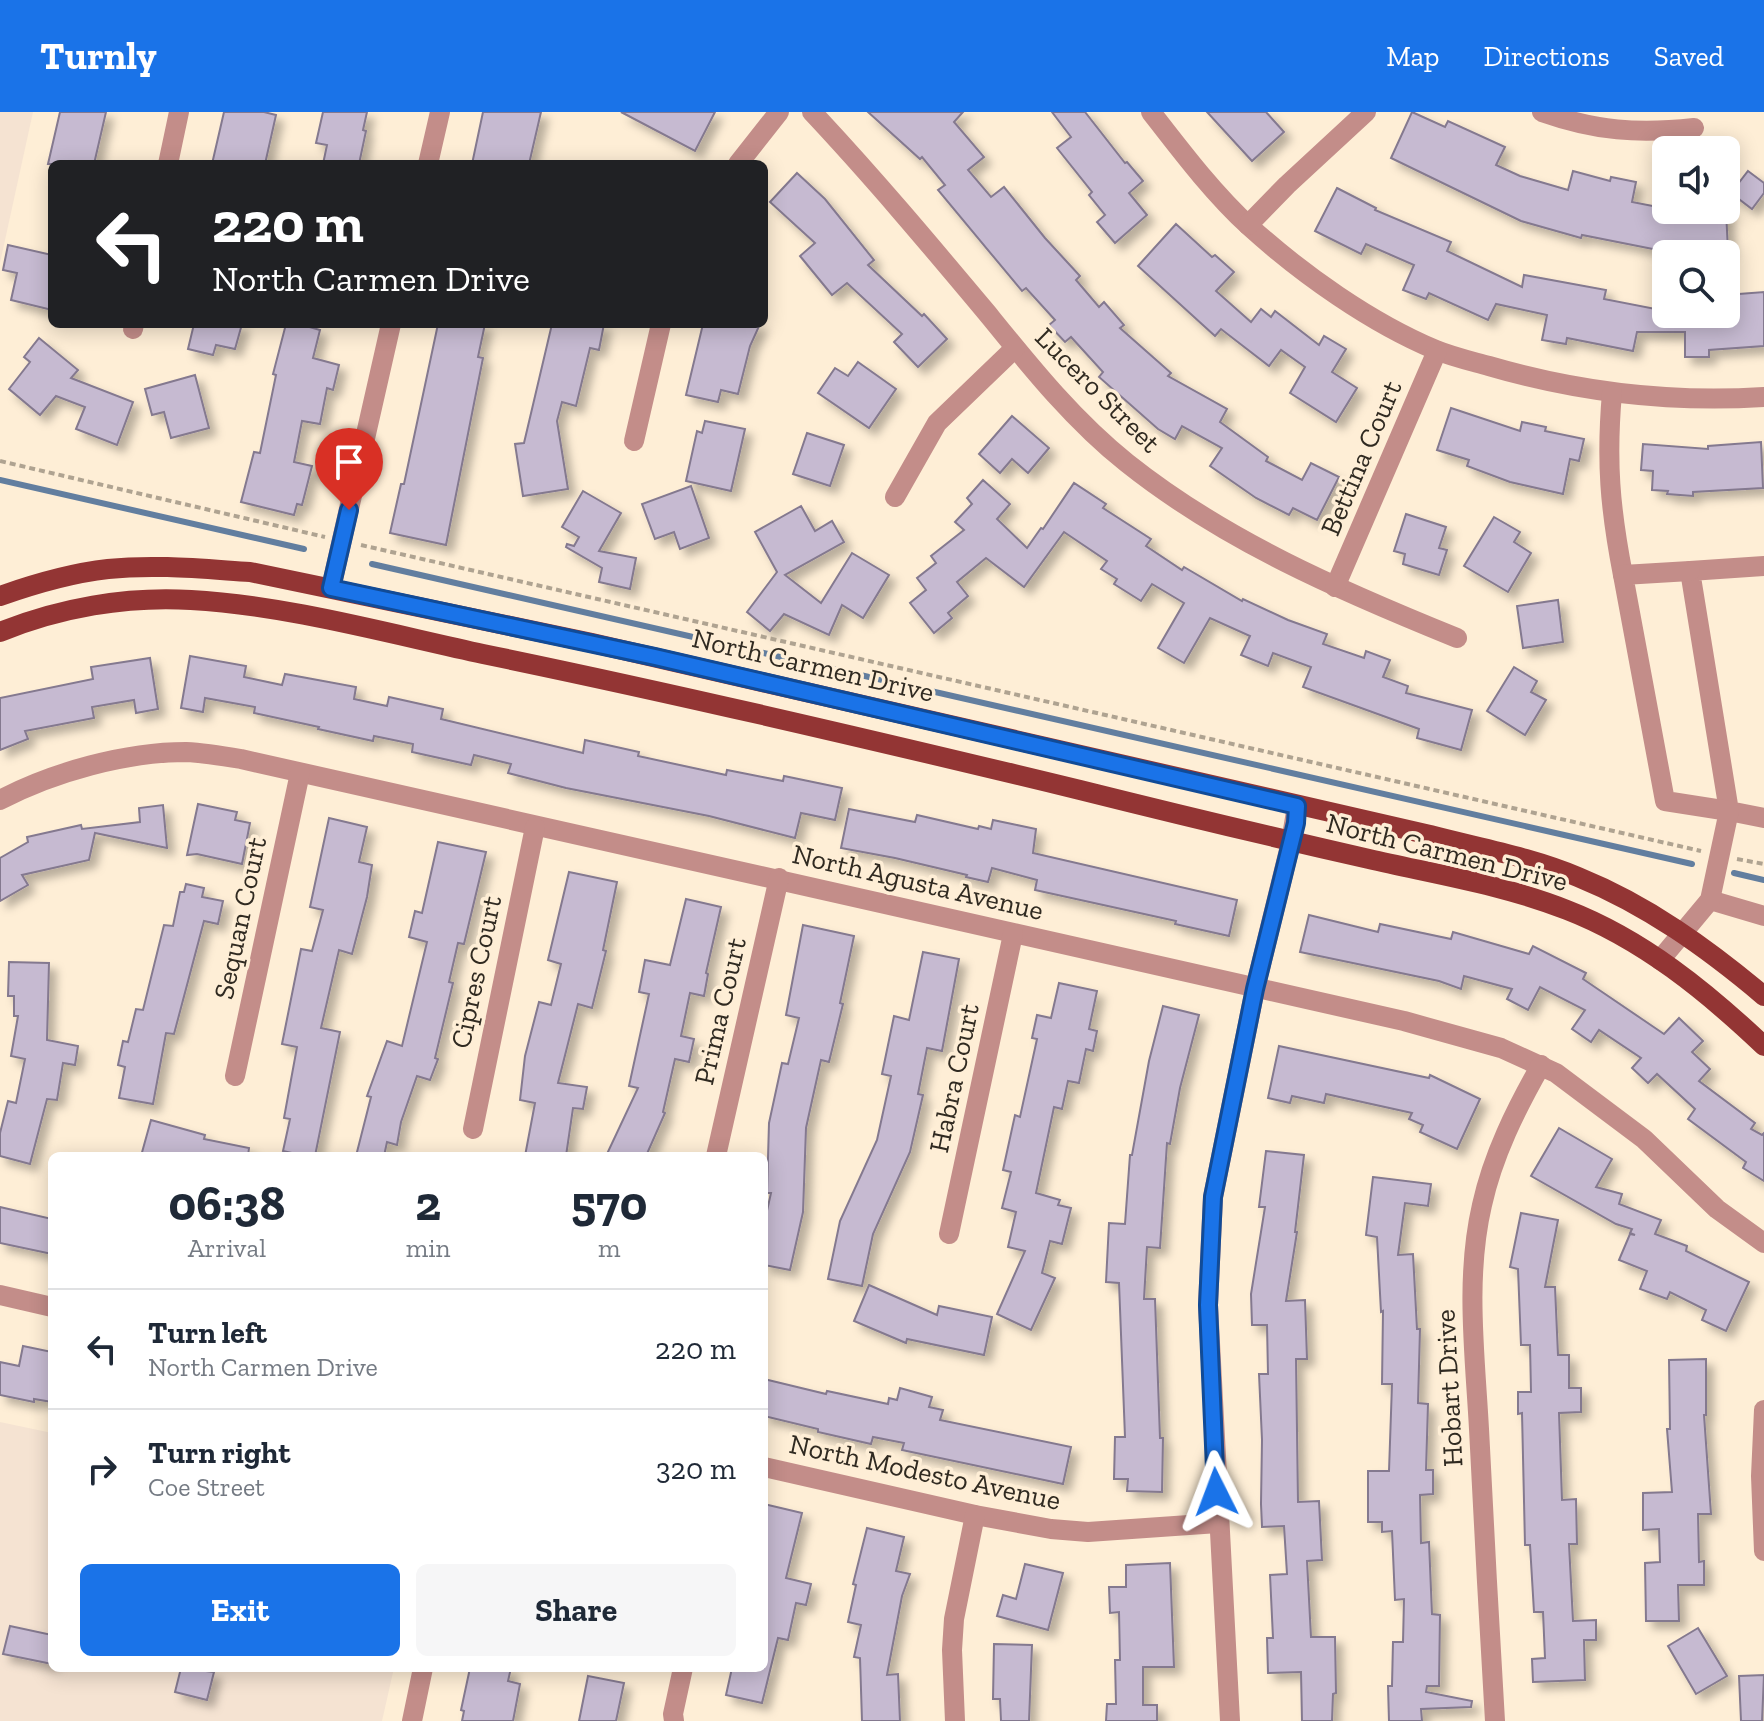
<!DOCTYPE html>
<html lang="en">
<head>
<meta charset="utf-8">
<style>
  body { margin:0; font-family:"Zilla Slab",serif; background:#f6f6f7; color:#1f2937; height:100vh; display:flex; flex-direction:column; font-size:30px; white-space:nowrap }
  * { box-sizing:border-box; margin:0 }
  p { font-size:26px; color:#747a83 }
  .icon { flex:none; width:44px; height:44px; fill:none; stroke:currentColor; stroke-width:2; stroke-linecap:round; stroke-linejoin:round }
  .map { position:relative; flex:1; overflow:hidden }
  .sheet { position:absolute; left:48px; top:1040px; width:720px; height:520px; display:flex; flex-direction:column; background:#fff; border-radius:12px; box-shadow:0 4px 20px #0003 }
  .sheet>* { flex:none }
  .top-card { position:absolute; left:48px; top:48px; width:720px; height:168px; border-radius:12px; box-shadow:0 4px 20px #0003; background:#202124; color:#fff; overflow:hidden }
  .tools { position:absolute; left:1652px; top:24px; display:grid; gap:16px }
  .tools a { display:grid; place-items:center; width:88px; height:88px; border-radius:12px; background:#fff; box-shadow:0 4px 20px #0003; font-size:40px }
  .pin { position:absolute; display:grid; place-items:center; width:68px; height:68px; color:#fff; margin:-82px -34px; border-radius:50% 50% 50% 0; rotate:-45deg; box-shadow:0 0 8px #0007 }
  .pin .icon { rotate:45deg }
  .me { position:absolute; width:88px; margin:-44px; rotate:357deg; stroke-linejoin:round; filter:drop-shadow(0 0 6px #0008) }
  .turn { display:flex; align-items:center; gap:28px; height:168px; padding:0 32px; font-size:36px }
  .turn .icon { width:104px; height:104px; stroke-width:2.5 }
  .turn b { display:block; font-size:56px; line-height:68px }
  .eta { display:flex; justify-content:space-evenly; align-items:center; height:136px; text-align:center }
  .eta b { font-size:48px; font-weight:700; line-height:56px }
  .primary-button { display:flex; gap:16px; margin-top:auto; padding:16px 32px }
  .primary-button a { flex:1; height:92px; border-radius:12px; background:#1a73e8; color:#fff; font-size:32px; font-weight:700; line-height:92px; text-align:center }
  .primary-button a+a { background:#f6f6f7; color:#1f2937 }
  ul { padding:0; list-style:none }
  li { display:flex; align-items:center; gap:24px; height:120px; padding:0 32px; border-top:2px solid #e0e1e3 }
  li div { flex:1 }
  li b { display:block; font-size:30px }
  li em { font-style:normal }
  header { display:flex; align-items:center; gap:48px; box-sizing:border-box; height:112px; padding:0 40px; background:#1a73e8; color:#fff }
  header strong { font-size:38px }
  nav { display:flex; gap:44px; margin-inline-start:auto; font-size:28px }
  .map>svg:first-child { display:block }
  .education { fill:#f5e3d2 }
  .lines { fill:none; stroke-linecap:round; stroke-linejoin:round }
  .stream { stroke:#627e9f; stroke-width:6 }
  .building { fill:#c6bad1; stroke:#84798f; stroke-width:2; filter:url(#shadow) }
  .path { stroke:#afa391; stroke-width:4; stroke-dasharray:6 4; stroke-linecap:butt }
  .minor { stroke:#c38d89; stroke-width:20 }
  .major { stroke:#933534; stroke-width:20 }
  .route-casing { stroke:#114b97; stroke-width:20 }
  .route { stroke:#1a73e8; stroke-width:14 }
  .labels { text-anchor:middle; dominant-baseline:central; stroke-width:7; stroke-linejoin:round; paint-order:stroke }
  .street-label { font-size:28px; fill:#302a21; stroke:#feeed6 }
</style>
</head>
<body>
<header>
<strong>Turnly</strong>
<nav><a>Map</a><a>Directions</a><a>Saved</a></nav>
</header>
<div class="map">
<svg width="1764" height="1609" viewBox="0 0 1764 1609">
  <defs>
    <filter id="shadow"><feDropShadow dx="7" dy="7" stdDeviation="4" flood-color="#0004"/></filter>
  </defs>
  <rect width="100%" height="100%" fill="#feeed6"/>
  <g class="education">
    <path d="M0,0H33L0,151Z"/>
    <path d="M0,1310L52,1321V1556H394L382,1609H0Z"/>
  </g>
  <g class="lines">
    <g class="stream">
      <path d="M0,368L304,437"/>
      <path d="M372,452L1692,752"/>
      <path d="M1734,761L1764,768"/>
    </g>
  </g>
  <g class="building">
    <path d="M60,0H106L94,52H48Z"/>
    <path d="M224,0H264L276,3L265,52H212Z"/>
    <path d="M323,0H367L363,18L366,19L359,52H323L327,33L316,31Z"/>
    <path d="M483,0H541L529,52H472Z"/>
    <path d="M621,0H715L695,39Z"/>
    <path d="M868,0H963L954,10L984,45L968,58L991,85L1004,75L1045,126L1080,164L1076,168L1099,195L1104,190L1124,213L1120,216L1171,261L1168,264L1227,297L1220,310L1268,345L1266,349L1302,368L1311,351L1339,365L1317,408L1293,396L1289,403L1256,386L1210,354L1222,336L1182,314L1175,327L1158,317L1099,265L1103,260L1071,225L1065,230L1049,213L1055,208L1026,176L1022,179L938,78L945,73L922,45L920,47Z"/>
    <path d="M1052,0H1085L1125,51L1127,50L1143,69L1129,81L1147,103L1115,131L1097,110L1105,103L1089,83L1092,80L1057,36L1071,25Z"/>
    <path d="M1207,0H1266L1284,20L1252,49Z"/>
    <path d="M1412,0L1445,15L1448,9L1505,35L1496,53L1520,64L1568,78L1573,59L1610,69L1611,65L1636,70L1632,90L1699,103L1698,98H1726L1728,139L1673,141L1582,123L1581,126L1521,109L1391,46Z"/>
    <path d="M1748,59L1764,71V81L1752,97L1731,81Z"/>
    <path d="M797,61L825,87L874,148L868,153L922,204L924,202L947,227L918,255L894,230L902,222L847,171L832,183L800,144L815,131L770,90Z"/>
    <path d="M1337,76L1376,96L1375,98L1451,130L1447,139L1522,175L1524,163L1606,178L1604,187L1666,199V202H1726V183L1764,180V234L1709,238V245H1685V220H1637L1633,239L1567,226L1566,232L1542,228L1547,203L1496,192L1488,208L1429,181L1426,187L1403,178L1414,153L1366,132L1361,142L1315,119Z"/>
    <path d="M1176,112L1212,145L1215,143L1234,160L1216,179L1251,210L1261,197L1271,205L1275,199L1319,233L1324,224L1346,237L1332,260L1357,276L1336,310L1290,281L1305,255L1281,238L1269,254L1221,217L1215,224L1138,154Z"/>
    <path d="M8,133L52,143V198L11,188L17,161L3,158Z"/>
    <path d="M194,212H242L235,237L216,233L213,243L188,237Z"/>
    <path d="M286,212H299L320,218L313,246L339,253L333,278L327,276L320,312L302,309L294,350L312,354L302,393L297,392L294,403L241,390L254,340L260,341L276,263L273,262Z"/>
    <path d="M438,212H485L478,245L483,246L446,433L390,421L401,372H404Z"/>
    <path d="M552,212H604L599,238L590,236L576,294L562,290L557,309L568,377L523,384L515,332L524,331Z"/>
    <path d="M703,212H760L750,234L738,282L721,278L718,290L686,283Z"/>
    <path d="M39,226L78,258L71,266L133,290L117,333L76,317L85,295L56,284L40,303L9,277L30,250L24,245Z"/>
    <path d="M858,250L896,277L869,316L818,281L835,256L848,264Z"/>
    <path d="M195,263L209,316L171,326L164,300L152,303L145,277Z"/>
    <path d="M1451,296L1520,319L1522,310L1546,315L1545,319L1584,327L1579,349L1570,347L1563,382L1510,370L1467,354L1469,348L1437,338Z"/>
    <path d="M1012,304L1049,336L1028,361L1012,347L1000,361L979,342Z"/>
    <path d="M705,309L745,317L731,379L686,369L697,319L702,321Z"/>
    <path d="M807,321L844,333L830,374L793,362Z"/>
    <path d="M1761,330L1763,376L1693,380V384L1667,382L1668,379L1652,378L1653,359L1641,358L1643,332L1708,337V334Z"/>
    <path d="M983,368L1010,392L997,407L1027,436L1041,416L1043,417L1074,371L1106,392L1103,396L1151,427L1146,434L1182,458L1184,455L1242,489L1243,487L1288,508L1327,522L1323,532L1364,546L1366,539L1390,548L1383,565L1408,574L1406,581L1472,598L1461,638L1417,626L1419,617L1303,575L1311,555L1273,541L1268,554L1241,543L1250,524L1210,506L1184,551L1158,536L1184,491L1152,472L1141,489L1114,472L1117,467L1101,457L1107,449L1064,420L1024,475L986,446L957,470L968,484L948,501L952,506L934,521L910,491L926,478L917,466L936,451L931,444L964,418L955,410L972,392L967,386Z"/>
    <path d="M691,374L709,426L680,437L674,420L655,427L642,392Z"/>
    <path d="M583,379L621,401L599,439L636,446L630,477L599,470L602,456L566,435L567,432L574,434L579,425L562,415Z"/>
    <path d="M801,394L815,419L832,409L844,430L785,463L821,491L852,441L889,463L863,506L842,493L829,523L784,502L770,519L747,500L777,460L755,420Z"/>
    <path d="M1406,402L1446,415L1439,436L1447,438L1439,463L1403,452L1405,442L1394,439Z"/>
    <path d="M1494,405L1520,420L1514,430L1531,441L1508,480L1464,454Z"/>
    <path d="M1558,488L1563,530L1523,536L1517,494Z"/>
    <path d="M190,544L246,554L244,565L282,573L285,562L356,575L354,587L387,594L389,585L443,597L441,607L583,641L585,628L639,640L638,644L726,663L727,658L783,669L784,664L842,676L835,708L801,701L795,726L709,704L566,676L508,661L511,652L474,643L471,653L412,640L413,632L374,624L373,629L318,617L319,615L254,601L255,595L205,586L203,600L181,596Z"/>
    <path d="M150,546L158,597L136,601L134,588L92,595L94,606L25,619L28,627L0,638V586L93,567L91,555Z"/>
    <path d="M1514,555L1537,569L1531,580L1546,588L1525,623L1487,599Z"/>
    <path d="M198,692L237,700L235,708L250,711L242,752L197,742L187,743Z"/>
    <path d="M163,693L167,736L95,721L89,748L22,763L28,773L0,789V746L28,730L27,725L81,713L82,717L140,710L139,696Z"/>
    <path d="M849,697L915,710L917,703L978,717L979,714L991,717L993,708L1036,717L1033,741L1237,788L1229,824L1175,812L1176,809L1035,778L1037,768L992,756L988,770L966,765L967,763L895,746L841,736Z"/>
    <path d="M329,706L367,715L359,750L372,753L367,785L352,842L339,838L321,916L340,920L315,1044H305L283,1039L290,1007L284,1006L297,935L282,932L301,837L312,839L323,798L310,795Z"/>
    <path d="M438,730L486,740L464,832L458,831L449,870L453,871L435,946L438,947L430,968L417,964L401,1010L397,1033L387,1030L384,1044H356L371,985L367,984L387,929L402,934L427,830L409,825L415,799L422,801Z"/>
    <path d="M569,760L617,770L603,838L606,839L592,896L578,892L558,971L587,975L583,997L573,996L566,1044H525L535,991L520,988L525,944L539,890L551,893L561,852L548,848Z"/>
    <path d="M186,772L204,776L202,785L223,789L218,812L204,809L174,922L166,921L153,992L119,986L125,955L118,953L123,929L128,930L136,897L143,898L164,813L173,814L180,780H184Z"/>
    <path d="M686,787L721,795L706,861L708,862L704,884L690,881L681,924L694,927L689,950L675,947L663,1000L665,1001L646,1044H606L638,976L629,974L649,882L639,880L645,848L670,853Z"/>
    <path d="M1309,803L1378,820L1380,812L1451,827L1453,820L1529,842L1533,834L1586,861L1583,867L1664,922L1679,906L1703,929L1692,940L1710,957L1699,969L1755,1011L1751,1017L1762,1023L1764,1021V1069L1743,1056L1746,1050L1688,1007L1695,997L1657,962L1648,971L1632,956L1641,946L1599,918L1591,930L1572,917L1585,898L1540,875L1528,898L1507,887L1512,877L1464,864L1461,877L1439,869L1300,840Z"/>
    <path d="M803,813L854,824L840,891L843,892L829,950L821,948L806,1016L803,1100L790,1158L764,1153V1112L771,1081H767L769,1011L782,951L788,952L799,906L786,903Z"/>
    <path d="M923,840L959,847L942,939L927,936L918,982L923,983L910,1040L873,1122L862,1174L828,1167L840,1109L877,1028L891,964L882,962L894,904L909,908Z"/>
    <path d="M9,850L49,851L47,928L78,934L75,953L63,951L57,988L47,987L30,1052L0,1044V1021L8,989L16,991L25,947L11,944L18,904H14V884H8Z"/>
    <path d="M1059,871L1097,879L1089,917L1097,919L1093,939L1086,937L1079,971L1068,969L1062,997L1054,995L1036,1081L1060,1088L1058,1093L1071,1096L1062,1132L1050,1129L1042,1161L1055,1166L1031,1218L997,1202L1025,1139L1008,1135L1016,1100L1002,1096L1011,1060L1003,1058L1015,1003L1020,1005L1037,927L1032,926L1037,903L1051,906Z"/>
    <path d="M1163,894L1199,903L1180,976L1170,1032L1167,1031L1160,1136L1147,1135L1144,1187H1155L1160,1326H1163L1162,1380L1127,1379L1128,1367H1114L1115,1325H1125L1119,1171L1106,1170L1109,1111L1125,1112L1130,1043H1132L1149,949Z"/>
    <path d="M1279,934L1429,966L1430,963L1480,987L1457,1037L1420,1020L1423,1013L1409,1007L1412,1001L1326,982L1324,991L1292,984L1290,991L1268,986Z"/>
    <path d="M151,1008L205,1023L204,1027L249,1036L248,1044H141Z"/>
    <path d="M1559,1016L1612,1047L1596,1075L1622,1082L1619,1092L1661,1108L1655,1122L1687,1134L1686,1139L1749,1170L1726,1219L1702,1208L1706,1198L1670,1180L1667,1187L1640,1177L1647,1159L1619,1148L1630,1122L1635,1123L1630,1121L1632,1117L1616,1112L1531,1064Z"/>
    <path d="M1266,1039L1304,1043L1295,1120H1297L1286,1189L1305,1188L1307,1247H1296L1298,1390L1319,1389L1322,1448L1307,1449L1311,1525H1335L1336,1581L1333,1582L1332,1609H1302L1301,1560L1268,1561L1267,1526H1273L1270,1463L1287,1462L1284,1414L1262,1415L1261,1392L1262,1328L1259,1262H1268L1267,1213H1252L1251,1182L1265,1095H1259Z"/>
    <path d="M1373,1065L1431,1072L1428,1094L1405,1091L1398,1143L1413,1142L1417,1217H1420L1418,1291L1428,1292L1426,1358H1433V1382L1420,1383L1421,1431L1429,1430L1432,1502L1440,1503L1439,1574H1427L1426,1580L1472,1589L1471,1595L1421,1597L1422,1609H1389L1388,1574H1392L1393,1530H1403L1404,1487L1395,1488L1392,1419L1382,1420V1410H1368V1359H1389L1392,1272H1382L1383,1199L1381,1200L1377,1125L1366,1123Z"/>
    <path d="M0,1095L52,1107V1142L0,1131Z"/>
    <path d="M1521,1101L1558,1108L1545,1175H1555L1558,1243H1569V1276H1581V1300L1559,1301L1562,1388L1576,1387L1577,1432H1569L1573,1509L1596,1508V1528H1584L1585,1568L1533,1570L1532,1547L1545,1546L1543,1500H1534L1530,1433H1525L1522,1301L1518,1302V1280H1531L1530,1233H1521L1518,1157L1510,1155Z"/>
    <path d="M869,1173L937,1203L939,1194L992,1205L984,1243L907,1227L906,1231L854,1209Z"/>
    <path d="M23,1234L52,1240V1290L34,1287V1290L0,1283V1250L19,1254Z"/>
    <path d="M1706,1247V1303H1704L1711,1402H1698L1699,1450L1704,1449V1473H1678L1679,1509H1646L1645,1451L1660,1450L1659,1417L1643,1418V1381L1672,1380L1667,1317H1670L1669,1248Z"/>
    <path d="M764,1267L826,1282L827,1279L888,1292L889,1286L897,1288L900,1276L932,1285L929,1295L943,1298L940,1308L1071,1335L1063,1372L902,1338L904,1331L873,1325L871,1332L818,1320V1317L764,1304Z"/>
    <path d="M764,1392L802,1401L786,1466L811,1472L806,1493L796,1491L788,1528L778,1526L762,1591L726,1583L732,1556H764Z"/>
    <path d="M867,1416L904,1425L896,1459L910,1462L902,1484L887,1563L898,1562L900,1609H862L860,1546L854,1545L861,1513L848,1510L856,1473L853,1472Z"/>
    <path d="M1170,1451L1174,1555H1143V1593H1157V1609H1106L1107,1592H1116L1115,1548H1120L1119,1500L1110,1501L1109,1475H1126V1453Z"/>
    <path d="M1025,1452L1063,1461L1048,1518L997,1504L1003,1483L1016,1487Z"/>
    <path d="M10,1514L52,1523V1552L3,1542Z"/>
    <path d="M1698,1516L1727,1564L1696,1582L1668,1534Z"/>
    <path d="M994,1532L1032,1533L1029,1609H1001L1000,1587H993Z"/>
    <path d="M181,1556L214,1560L207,1588L175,1580Z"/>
    <path d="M470,1556H511L508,1569L520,1572L513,1609H462L464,1599L461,1598Z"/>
    <path d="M1764,1563L1762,1609H1741L1739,1564Z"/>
    <path d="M588,1564L624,1571L616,1609H579Z"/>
  </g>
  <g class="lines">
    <g class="path">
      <path d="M0,349L325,425"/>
      <path d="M361,433L1701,739"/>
      <path d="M1737,747L1764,752"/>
    </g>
    <g class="minor">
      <path d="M812,0C873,65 930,133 987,201C1030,254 1073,308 1127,351C1225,429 1341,479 1457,526"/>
      <path d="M1151,0C1182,40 1213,81 1250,115C1302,162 1371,211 1436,238C1453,245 1471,249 1489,254C1578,280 1670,291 1764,285"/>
      <path d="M1542,0C1596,19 1638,22 1694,16"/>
      <path d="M168,52L179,0"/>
      <path d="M428,52L440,0"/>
      <path d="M738,52L779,0"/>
      <path d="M1248,113L1287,73L1366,0"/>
      <path d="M133,217L134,212"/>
      <path d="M1612,281C1606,349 1610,396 1623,463"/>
      <path d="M634,329L661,212"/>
      <path d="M895,385L937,311L1015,236"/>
      <path d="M1764,454L1690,459L1729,699L1764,706"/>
      <path d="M1335,475L1437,239"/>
      <path d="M331,476L391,212"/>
      <path d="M0,688C53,660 126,640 186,640C204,641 223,644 241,647L1404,909L1501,936L1556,961L1644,1027L1717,1097L1764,1131"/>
      <path d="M1710,788L1764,804"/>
      <path d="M1660,848L1710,788L1729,699L1665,689L1623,463L1690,459"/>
      <path d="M235,964L300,661"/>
      <path d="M473,1017L535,715"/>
      <path d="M716,1044L779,766"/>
      <path d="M949,1122L1013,822"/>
      <path d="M0,1183L52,1195"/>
      <path d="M1764,1298L1761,1364L1764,1439"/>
      <path d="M764,1355L975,1403L1051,1417L1088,1420L1218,1411"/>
      <path d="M412,1609L423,1556"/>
      <path d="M674,1609L673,1602L683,1556"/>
      <path d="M955,1609L952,1538L954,1507L975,1403"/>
      <path d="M1230,1609L1208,1193L1213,1085L1255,877L1291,730L1297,694"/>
      <path d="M1495,1609C1489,1512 1484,1414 1479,1317C1475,1243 1465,1166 1482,1093C1493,1043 1516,997 1541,953"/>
    </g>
    <g class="major">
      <path d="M0,484C34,472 72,461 108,457C155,452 203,457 250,460L592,531L1430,723C1479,736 1531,745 1578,765C1647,793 1707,836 1764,884"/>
      <path d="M0,520C59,496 126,484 191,488C285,493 390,522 483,542C683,583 882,630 1080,678C1176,702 1272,725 1369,747C1434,762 1504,773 1567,798C1642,827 1706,879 1764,934"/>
    </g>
  </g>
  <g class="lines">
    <defs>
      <path id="route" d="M349,398L331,476L655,545L1297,694L1296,711L1255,877L1213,1085L1208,1193L1216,1380"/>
    </defs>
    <use href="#route" class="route-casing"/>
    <use href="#route" class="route"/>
  </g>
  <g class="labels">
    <g class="street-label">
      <text transform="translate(1098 278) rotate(45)">Lucero Street</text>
      <text transform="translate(1361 346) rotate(-67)">Bettina Court</text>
      <text transform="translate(813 553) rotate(13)">North Carmen Drive</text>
      <text transform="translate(1447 740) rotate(14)">North Carmen Drive</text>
      <text transform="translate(918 770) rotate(13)">North Agusta Avenue</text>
      <text transform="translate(240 806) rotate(-78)">Sequan Court</text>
      <text transform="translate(476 860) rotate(-78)">Cipres Court</text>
      <text transform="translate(720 899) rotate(-77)">Prima Court</text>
      <text transform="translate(954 966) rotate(-78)">Habra Court</text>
      <text transform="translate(1449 1276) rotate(-93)">Hobart Drive</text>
      <text transform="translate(925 1360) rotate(12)">North Modesto Avenue</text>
    </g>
  </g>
</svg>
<div class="tools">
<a><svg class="icon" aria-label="sound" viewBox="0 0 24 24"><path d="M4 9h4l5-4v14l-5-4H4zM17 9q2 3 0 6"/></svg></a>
<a><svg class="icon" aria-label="search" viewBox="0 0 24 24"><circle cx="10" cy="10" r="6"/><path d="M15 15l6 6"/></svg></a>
</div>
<div class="pin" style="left:349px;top:398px;background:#d93025"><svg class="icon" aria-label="arrive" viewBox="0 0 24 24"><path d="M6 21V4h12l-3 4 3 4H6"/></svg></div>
<svg class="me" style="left:1216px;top:1380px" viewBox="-20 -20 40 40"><path d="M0-17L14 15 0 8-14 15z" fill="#1a73e8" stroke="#fff" stroke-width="4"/></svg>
<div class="top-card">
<div class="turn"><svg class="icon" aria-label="left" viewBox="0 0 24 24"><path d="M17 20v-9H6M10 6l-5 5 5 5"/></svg><div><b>220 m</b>North Carmen Drive</div></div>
</div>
<section class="sheet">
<div class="eta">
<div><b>06:38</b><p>Arrival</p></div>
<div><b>2</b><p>min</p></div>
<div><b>570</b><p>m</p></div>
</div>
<ul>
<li><svg class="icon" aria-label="left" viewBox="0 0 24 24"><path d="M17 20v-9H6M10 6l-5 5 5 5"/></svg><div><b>Turn left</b><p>North Carmen Drive</p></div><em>220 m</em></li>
<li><svg class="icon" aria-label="right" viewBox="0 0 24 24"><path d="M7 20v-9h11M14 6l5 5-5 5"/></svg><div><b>Turn right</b><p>Coe Street</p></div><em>320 m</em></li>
</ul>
<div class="primary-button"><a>Exit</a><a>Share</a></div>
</section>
</div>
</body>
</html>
